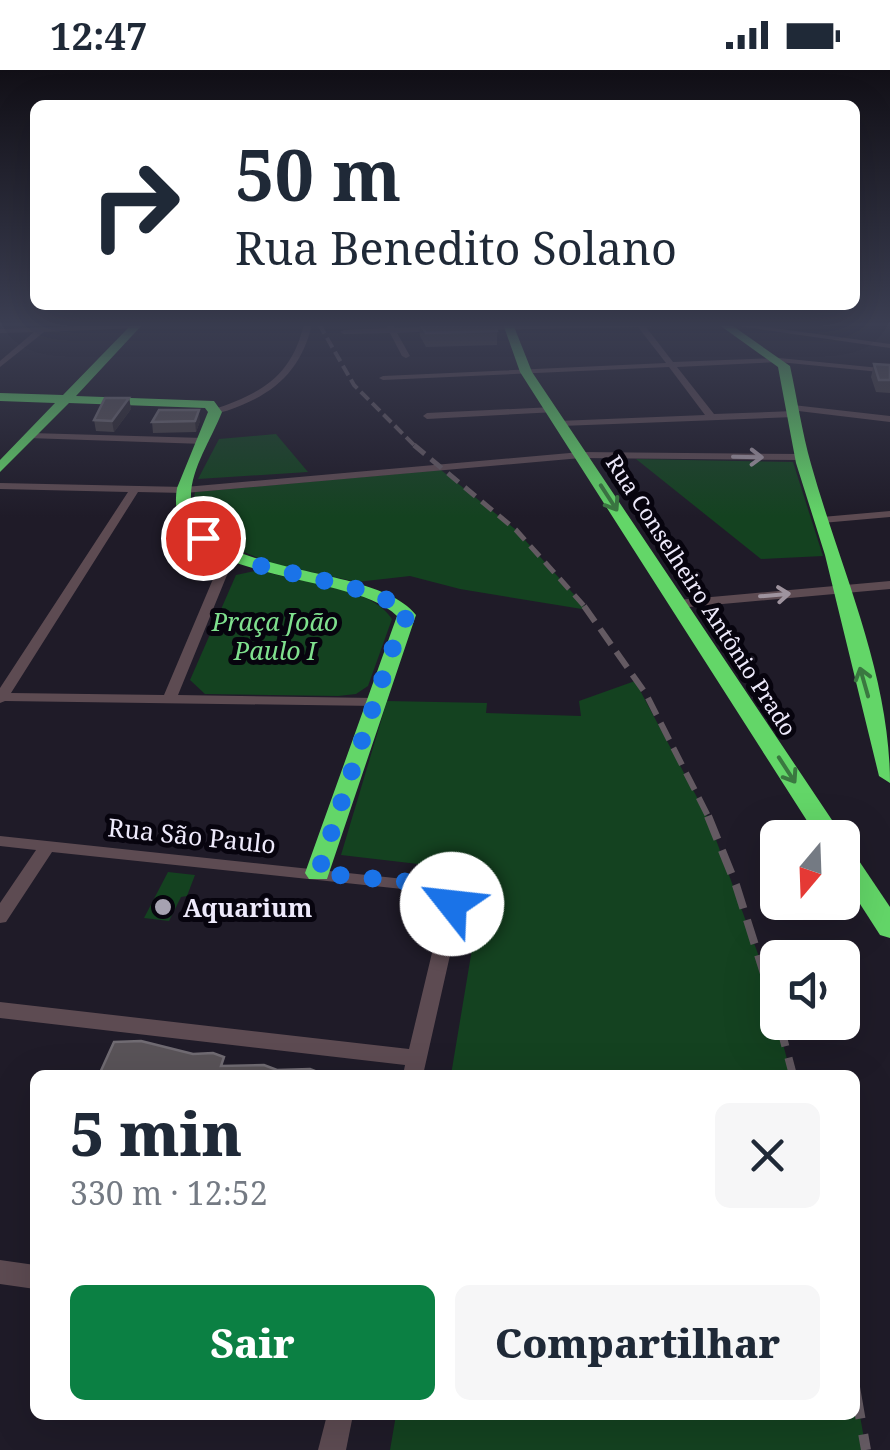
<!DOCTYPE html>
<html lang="pt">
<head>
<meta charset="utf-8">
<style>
  body { margin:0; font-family:"Noto Serif",serif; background:#f6f6f7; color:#1f2937; height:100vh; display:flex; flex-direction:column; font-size:38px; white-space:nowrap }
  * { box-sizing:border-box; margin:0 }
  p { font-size:32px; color:#747a83 }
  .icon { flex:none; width:55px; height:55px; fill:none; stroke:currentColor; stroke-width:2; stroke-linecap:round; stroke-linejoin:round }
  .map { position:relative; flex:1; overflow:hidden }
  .details { position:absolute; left:30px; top:1000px; width:830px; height:350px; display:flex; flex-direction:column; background:#fff; border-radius:15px; box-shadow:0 10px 40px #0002 }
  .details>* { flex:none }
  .guide { position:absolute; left:30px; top:30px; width:830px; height:210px; border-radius:15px; box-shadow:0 10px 40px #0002; background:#fff; color:#1f2937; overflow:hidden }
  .needle { width:65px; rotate:199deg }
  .tools { position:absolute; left:760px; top:750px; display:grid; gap:20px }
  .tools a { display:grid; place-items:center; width:100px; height:100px; border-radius:15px; background:#fff; box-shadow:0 10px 40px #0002; font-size:50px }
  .pin { position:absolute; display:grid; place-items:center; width:85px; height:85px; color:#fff; margin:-42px; border:5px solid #fff; border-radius:50%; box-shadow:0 2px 10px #0007 }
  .me { position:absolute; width:110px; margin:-55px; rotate:299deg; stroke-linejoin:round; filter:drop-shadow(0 0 8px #0008) }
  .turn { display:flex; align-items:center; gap:35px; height:210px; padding:0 40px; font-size:45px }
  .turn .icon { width:130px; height:130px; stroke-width:2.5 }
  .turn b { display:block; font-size:70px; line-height:85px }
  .round { display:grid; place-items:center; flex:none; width:105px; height:105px; border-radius:15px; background:#f6f6f7 }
  .head { display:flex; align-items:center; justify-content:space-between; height:170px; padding:0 40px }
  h1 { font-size:60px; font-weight:800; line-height:75px }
  .action { display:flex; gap:20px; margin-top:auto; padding:20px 40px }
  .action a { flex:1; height:115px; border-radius:15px; background:#0b8043; color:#fff; font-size:40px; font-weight:800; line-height:115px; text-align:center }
  .action a+a { background:#f6f6f7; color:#1f2937 }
  .status { display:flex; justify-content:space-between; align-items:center; height:70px; padding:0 50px; background:#fff; direction:ltr }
  .status svg { height:28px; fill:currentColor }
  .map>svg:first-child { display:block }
  .green { fill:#144220 }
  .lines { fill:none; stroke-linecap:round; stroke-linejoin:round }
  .street { fill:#5d4b52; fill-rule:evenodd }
  .fast { fill:#63d668; fill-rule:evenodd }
  .rail-far4 { stroke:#645a62; stroke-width:4; stroke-dasharray:11 5; stroke-linecap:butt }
  .rail-far3 { stroke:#645a62; stroke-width:5; stroke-dasharray:14 8; stroke-linecap:butt }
  .rail-far2 { stroke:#645a62; stroke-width:6; stroke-dasharray:19 9; stroke-linecap:butt }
  .rail-far1 { stroke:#645a62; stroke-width:8; stroke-dasharray:25 12; stroke-linecap:butt }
  .rail { stroke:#645a62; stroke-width:10; stroke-dasharray:32 16; stroke-linecap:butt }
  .wall { fill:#474145 }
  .shaded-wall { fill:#2f2a31 }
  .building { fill:#595358; stroke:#706b72; stroke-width:2.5 }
  .oneway { stroke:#9e939e }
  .oneway2 { stroke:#3a7840 }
  .route { stroke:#1a73e8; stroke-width:18; stroke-dasharray:0 32.4 }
  .poi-dot { fill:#a6a2b1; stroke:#07040e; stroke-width:4 }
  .labels { text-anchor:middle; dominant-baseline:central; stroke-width:10; stroke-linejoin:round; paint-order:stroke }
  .far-street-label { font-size:22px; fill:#eeeafb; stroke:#07040e }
  .park-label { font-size:25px; font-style:italic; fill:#7fe08e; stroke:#07040e }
  .street-label { font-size:25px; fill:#eeeafb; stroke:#07040e }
  .poi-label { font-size:25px; font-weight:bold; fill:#eeeafb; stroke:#07040e; text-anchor:start }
</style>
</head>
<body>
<div class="status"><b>12:47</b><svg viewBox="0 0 49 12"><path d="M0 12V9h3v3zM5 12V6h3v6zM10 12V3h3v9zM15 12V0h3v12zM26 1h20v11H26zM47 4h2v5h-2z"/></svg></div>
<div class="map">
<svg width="890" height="1380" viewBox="0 0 890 1380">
  <rect width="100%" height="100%" fill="#1f1b28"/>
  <g class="green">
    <path d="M276,364L308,402L198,409L219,369Z"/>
    <path d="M636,389L793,392L823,486L761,489Z"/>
    <path d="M441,400L515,459L588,540L460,519L410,506L357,512L270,493L225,474L205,455L193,432L195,422Z"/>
    <path d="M259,500C295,512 372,516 392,549L368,616L356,624L338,626L205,624L190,610L236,505Z"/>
    <path d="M635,611L708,748L765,903L791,1005H451L482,819L461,799L341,785L387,631L487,633L486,643L581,646L579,631Z"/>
    <path d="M168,802L195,805L187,826L181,827L169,851L144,848Z"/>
    <path d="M855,1317L866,1380H390L396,1345H855Z"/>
  </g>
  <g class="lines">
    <g class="street">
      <path d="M134,254L140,256L136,258L44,262L0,297V291L34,262L0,263V259Z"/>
      <path d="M304,254H312C303,294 281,319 242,335C232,339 222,343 212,344V340C261,323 291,308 304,254Z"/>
      <path d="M385,254H393L395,258L439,257L443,259L439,261L397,263L410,286L406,288L402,286L390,263L344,264L340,262L344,260L388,258Z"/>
      <path d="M569,254H672L646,257L673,292L779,288L890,299V303L779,292L677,297L714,344L794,341L798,344L794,347L561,356L557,353L558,351L705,345L669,297L383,310L379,308L383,306L666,293L638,257L477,260L473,258L477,256Z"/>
      <path d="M725,254H744L890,274V278Z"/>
      <path d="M793,335L890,346V352L790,340V336Z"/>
      <path d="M553,337L557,340L556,342L427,349L423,346L427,343Z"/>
      <path d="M31,363L204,368L209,371L204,374L28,368V364Z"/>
      <path d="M581,382L802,384L807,387L802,390L581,388L185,423L138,422L11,623L164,625L224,483L230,480L236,483L178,625L376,628L383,632L376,636L5,631L0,633V618L128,422L0,419V413L185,417Z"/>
      <path d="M890,441V447L822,453L817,450L822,447Z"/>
      <path d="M890,511V519L678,538L672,534L678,530Z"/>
      <path d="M0,766L451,814L460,826V841L423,1005H403L405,995L0,948V932L409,979L442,841V827L440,823L52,782L6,852L0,853V833L36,780L0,776Z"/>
      <path d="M0,1190L35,1195V1219L0,1214Z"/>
      <path d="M327,1345H353L346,1380H318Z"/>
    </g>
    <g class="fast">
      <path d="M132,254H143L76,326L214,331L222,342C212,368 190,400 191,428C194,511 373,490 416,545L327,809H309L305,803L397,546C351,499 160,516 177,418L208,342L205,338L69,333L0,402V390L55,333L0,331V323L63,325Z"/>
      <path d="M503,254H513L532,302L840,762L843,768L842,769L818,768L520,302Z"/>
      <path d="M718,254H730L790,296C797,328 802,362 811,394C840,498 890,603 890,713L879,706L825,485L796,393L778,297Z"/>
      <path d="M842,777L851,779L890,837V868L880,865L842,806Z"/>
    </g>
    <path class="rail-far4" d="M319,254L354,315L417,378"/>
    <path class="rail-far3" d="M414,375L516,460L586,538"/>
    <path class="rail-far2" d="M584,536L646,624L709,748"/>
    <g class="rail-far1">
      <path d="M708,746L736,815L778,948"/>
      <path d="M779,952L793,1005"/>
    </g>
    <path class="rail" d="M855,1317L866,1380"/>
  </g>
  <g class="wall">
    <path d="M419,254H494L497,261V275L426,277L420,266Z"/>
    <path d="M874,294L890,295V323L876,322L871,307Z"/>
    <path d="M129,328L131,339L114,362L96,361L94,350Z"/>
    <path d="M200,351L196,362L153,363L152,352Z"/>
  </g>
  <g class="shaded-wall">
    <path d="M129,328L131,339L114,362L112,351Z"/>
    <path d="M199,340L200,351L196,362L195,351Z"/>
  </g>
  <g class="building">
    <path d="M420,254H494L497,261L426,263Z"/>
    <path d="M874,294L890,295V310H879Z"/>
    <path d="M105,328H129L112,351L94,350Z"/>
    <path d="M159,340H199L195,351L152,352Z"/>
    <path d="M141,971L193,984L213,983L224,987L221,996L264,995L277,1000L310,999L325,1005H99L114,972Z"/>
  </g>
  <defs><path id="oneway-shaft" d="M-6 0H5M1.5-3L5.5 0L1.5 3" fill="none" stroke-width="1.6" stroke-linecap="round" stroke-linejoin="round" transform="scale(2.5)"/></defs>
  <g class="oneway">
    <use href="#oneway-shaft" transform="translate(748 387) rotate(1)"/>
    <use href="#oneway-shaft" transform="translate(775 525) rotate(-5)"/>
  </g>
  <g class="oneway2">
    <use href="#oneway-shaft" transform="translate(609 428) rotate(57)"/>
    <use href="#oneway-shaft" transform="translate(864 612) rotate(-106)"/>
    <use href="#oneway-shaft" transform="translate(787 700) rotate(57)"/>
  </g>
  <linearGradient id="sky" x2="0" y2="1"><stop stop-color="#110f16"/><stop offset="0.57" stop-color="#3c3f53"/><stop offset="1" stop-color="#3c3f53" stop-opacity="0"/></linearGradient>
  <rect width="890" height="447" fill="url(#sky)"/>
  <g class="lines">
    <path class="route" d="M203,468L253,494L351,517L404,536L407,545L392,580L318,803L439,815L450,824L452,834"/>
  </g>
  <circle class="poi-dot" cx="163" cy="837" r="10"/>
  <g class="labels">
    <g class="far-street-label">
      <text transform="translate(702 525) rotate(57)">Rua Conselheiro Antônio Prado</text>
    </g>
    <g class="park-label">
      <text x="275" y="551">Praça João<tspan x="275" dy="29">Paulo I</tspan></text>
    </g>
    <g class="street-label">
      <text transform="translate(192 765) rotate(6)">Rua São Paulo</text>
    </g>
    <g class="poi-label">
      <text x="183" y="837">Aquarium</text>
    </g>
  </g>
</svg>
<div class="tools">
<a><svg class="needle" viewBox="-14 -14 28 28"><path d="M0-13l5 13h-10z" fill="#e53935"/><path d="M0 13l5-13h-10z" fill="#747a83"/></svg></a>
<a><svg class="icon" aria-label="sound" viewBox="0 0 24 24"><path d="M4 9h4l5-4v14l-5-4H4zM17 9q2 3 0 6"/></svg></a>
</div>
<div class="pin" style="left:203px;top:468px;background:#d93025"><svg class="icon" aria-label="arrive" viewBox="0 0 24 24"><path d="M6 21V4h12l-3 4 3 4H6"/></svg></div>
<svg class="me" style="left:452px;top:834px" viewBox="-20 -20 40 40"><circle r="19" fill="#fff"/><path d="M0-13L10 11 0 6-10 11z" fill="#1a73e8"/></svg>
<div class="guide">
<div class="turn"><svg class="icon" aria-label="right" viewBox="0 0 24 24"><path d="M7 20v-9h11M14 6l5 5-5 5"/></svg><div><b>50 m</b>Rua Benedito Solano</div></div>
</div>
<section class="details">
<div class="head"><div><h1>5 min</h1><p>330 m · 12:52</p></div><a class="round"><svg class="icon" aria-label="close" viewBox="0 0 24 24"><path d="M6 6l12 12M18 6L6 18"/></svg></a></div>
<div class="action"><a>Sair</a><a>Compartilhar</a></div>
</section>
</div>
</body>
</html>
